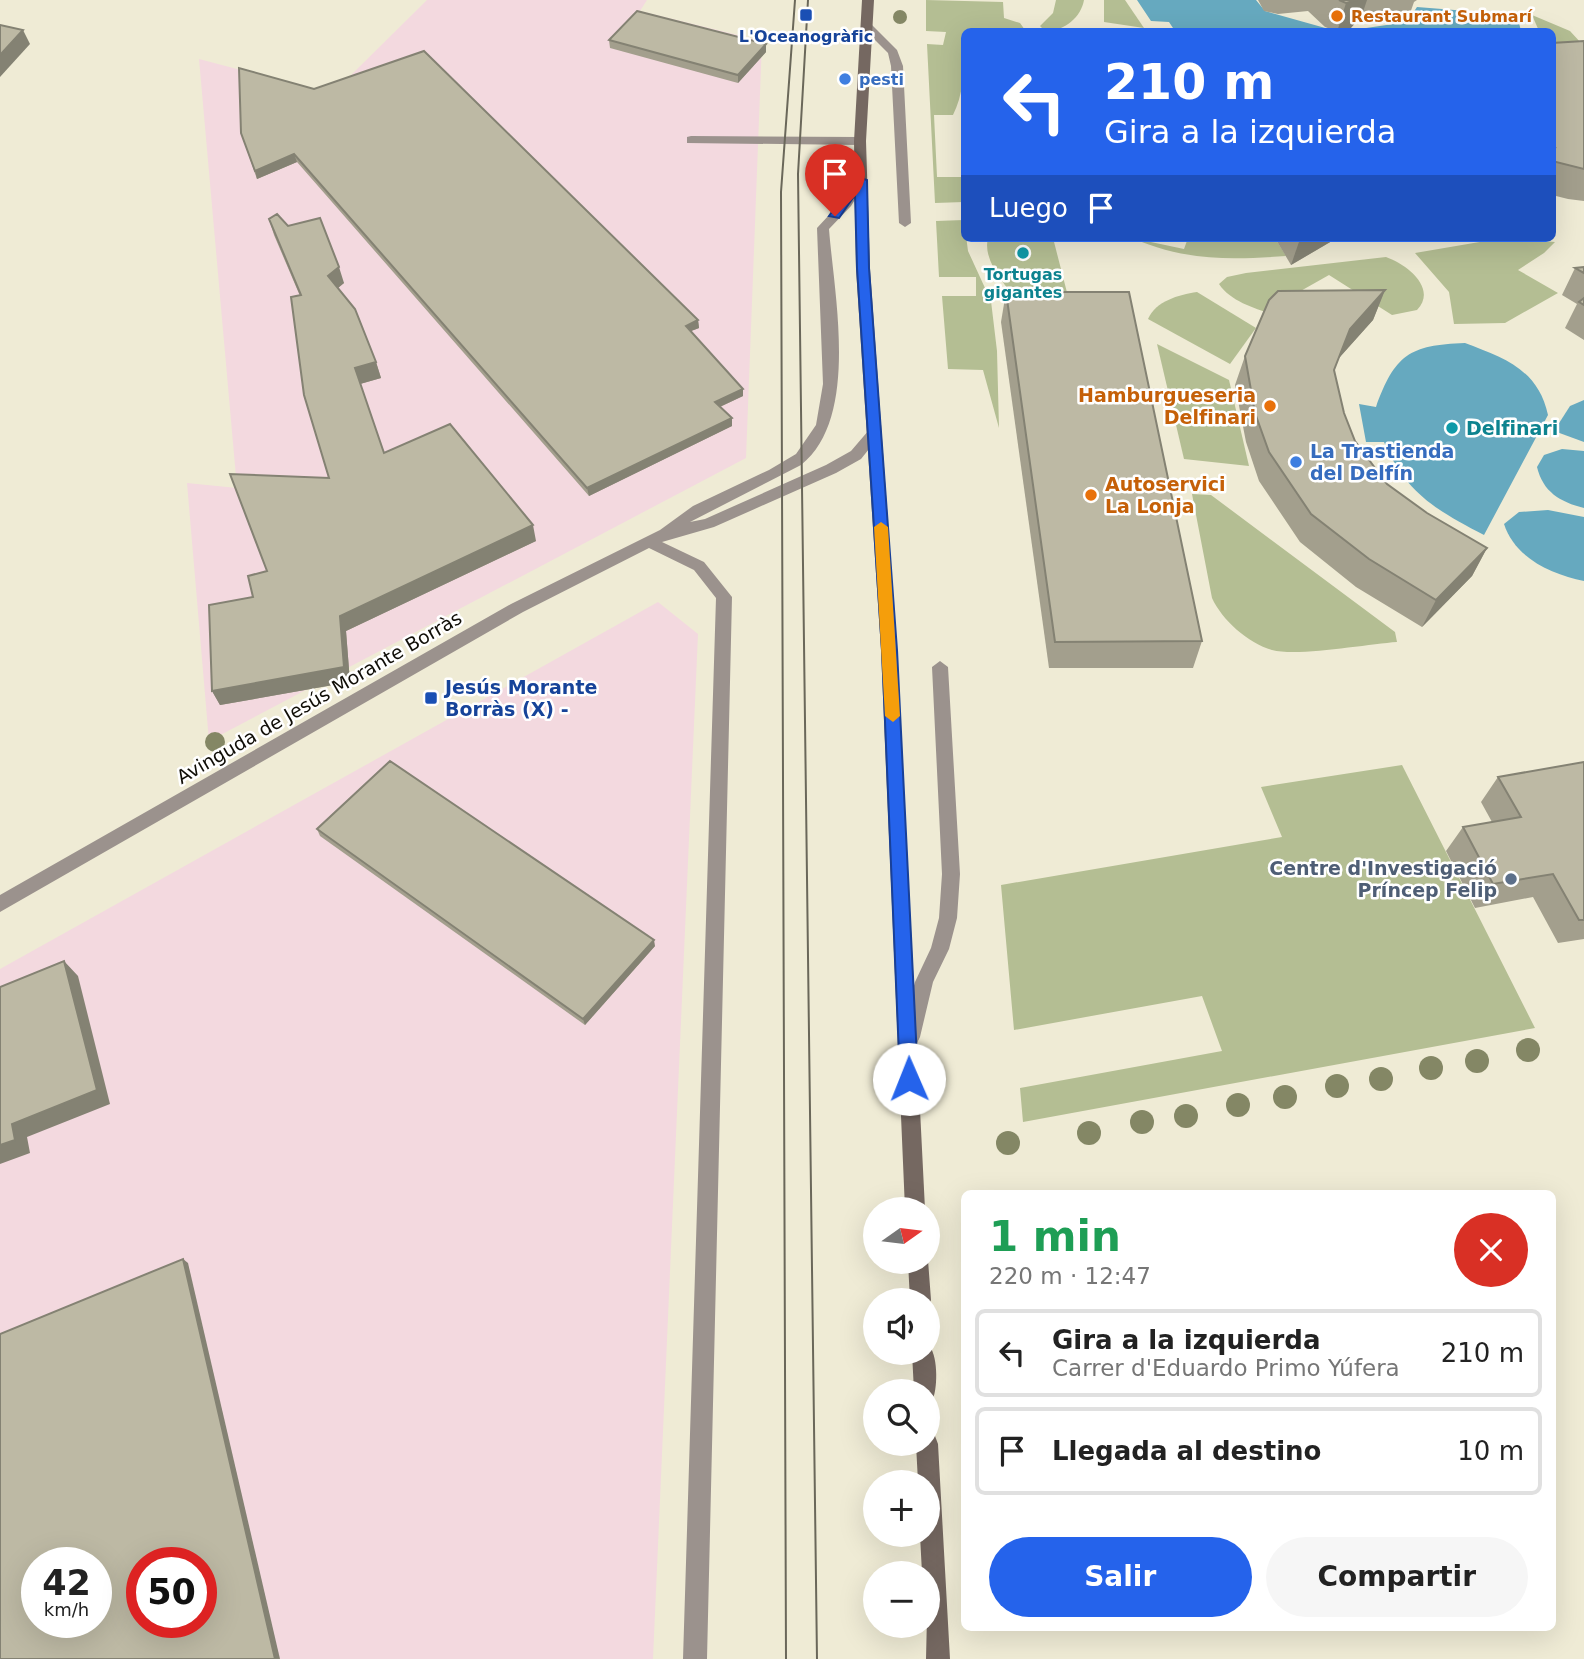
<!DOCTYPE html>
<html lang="es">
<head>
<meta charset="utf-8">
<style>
  body { margin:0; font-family:"DejaVu Sans",sans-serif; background:#f6f6f6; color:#222; height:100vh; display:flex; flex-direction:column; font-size:26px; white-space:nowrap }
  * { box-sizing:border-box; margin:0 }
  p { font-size:23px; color:#767676 }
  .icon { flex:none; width:38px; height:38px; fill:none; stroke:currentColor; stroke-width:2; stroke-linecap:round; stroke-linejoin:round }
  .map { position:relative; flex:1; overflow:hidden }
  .drawer { position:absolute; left:961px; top:1190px; width:595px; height:441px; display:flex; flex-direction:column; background:#fff; border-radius:10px; box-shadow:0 7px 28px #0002 }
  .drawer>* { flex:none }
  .hud { position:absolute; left:961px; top:28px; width:595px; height:214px; border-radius:10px; box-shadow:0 7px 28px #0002; background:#2563eb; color:#fff; overflow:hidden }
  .needle { width:46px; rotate:76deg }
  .buttons { position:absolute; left:863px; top:1197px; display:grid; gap:14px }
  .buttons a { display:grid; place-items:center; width:77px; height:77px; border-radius:50%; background:#fff; box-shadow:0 7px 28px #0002; font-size:35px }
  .speed { position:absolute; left:21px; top:1547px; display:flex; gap:14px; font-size:35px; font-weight:700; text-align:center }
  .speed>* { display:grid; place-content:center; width:91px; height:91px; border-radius:50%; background:#fff; box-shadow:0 7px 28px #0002; line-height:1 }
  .speed small { font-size:18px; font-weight:400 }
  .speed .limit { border:10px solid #d22; background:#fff; color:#111 }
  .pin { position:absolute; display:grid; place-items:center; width:60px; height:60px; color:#fff; margin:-72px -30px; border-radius:50% 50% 50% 0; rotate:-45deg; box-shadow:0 0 7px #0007 }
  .pin .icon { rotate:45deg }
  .me { position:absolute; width:77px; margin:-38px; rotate:359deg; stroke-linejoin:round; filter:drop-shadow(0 0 5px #0008) }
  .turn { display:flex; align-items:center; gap:24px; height:147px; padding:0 28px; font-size:32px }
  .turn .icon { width:91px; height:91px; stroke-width:2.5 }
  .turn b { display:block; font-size:49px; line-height:60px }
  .then { display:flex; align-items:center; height:66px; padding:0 28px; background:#0003; gap:14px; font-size:26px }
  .round { display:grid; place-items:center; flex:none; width:74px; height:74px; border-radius:37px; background:#f6f6f6 }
  .headline { display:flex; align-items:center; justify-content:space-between; height:119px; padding:0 28px }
  h1 { font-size:42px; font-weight:800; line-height:52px; color:#1e9e55 }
  .button { display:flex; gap:14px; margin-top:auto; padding:14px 28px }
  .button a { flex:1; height:80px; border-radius:42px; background:#2563eb; color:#fff; font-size:28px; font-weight:800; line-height:80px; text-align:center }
  .button a+a { background:#f6f6f6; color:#222 }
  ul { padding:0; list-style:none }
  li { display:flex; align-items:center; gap:21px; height:88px; margin:0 14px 10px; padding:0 14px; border:4px solid #e0e0e0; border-radius:10px }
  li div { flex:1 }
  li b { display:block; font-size:26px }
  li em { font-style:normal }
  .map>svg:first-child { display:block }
  .industrial { fill:#f3d9df; fill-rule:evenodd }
  .green { fill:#b4be93 }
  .water { fill:#66a9bf }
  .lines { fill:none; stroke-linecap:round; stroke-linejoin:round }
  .lane { fill:#9b928d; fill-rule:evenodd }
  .street { fill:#9b928d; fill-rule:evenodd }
  .secondary { fill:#756861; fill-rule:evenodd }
  .tram { stroke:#6a675a; stroke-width:2 }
  .tree { fill:#848765 }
  .wall { fill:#a39f8d }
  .shaded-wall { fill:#848273 }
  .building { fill:#bdb9a4; stroke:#848273; stroke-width:2; fill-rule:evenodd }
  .route { fill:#2563eb; stroke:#184099; stroke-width:2 }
  .slow { fill:#f59e0b }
  .transit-dot { fill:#1a4fb4; stroke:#fff; stroke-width:2.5 }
  .food-dot { fill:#e8710a; stroke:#fff; stroke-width:2.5 }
  .shop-dot { fill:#3f7fe0; stroke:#fff; stroke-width:2.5 }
  .culture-dot { fill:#0f9aa8; stroke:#fff; stroke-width:2.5 }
  .service-dot { fill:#5c6f8a; stroke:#fff; stroke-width:2.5 }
  .labels { text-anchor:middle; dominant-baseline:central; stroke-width:5; stroke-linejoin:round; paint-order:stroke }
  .far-food-label { font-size:16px; font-weight:bold; fill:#c56008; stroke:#fff; text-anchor:start }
  .far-transit-label { font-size:16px; font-weight:bold; fill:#164399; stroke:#fff }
  .far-shop-label { font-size:16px; font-weight:bold; fill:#366cbe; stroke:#fff; text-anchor:start }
  .far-culture-label { font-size:16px; font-weight:bold; fill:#0d838f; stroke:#fff }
  .food-label { font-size:19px; font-weight:bold; fill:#c56008; stroke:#fff; text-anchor:end }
  .culture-label { font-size:19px; font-weight:bold; fill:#0d838f; stroke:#fff; text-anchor:start }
  .shop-label { font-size:19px; font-weight:bold; fill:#366cbe; stroke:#fff; text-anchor:start }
  .transit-label { font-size:19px; font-weight:bold; fill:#164399; stroke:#fff; text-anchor:start }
  .street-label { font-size:19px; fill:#0f0d06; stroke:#fff }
  .service-label { font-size:19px; font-weight:bold; fill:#4e5e75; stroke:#fff; text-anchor:end }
</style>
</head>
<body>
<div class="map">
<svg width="1584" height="1659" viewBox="0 0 1584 1659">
  <rect width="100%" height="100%" fill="#efebd5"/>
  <g class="industrial">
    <path d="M427,0H647L640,11L762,41L746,458L209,741L187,483L237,488L199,59L316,90L344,82Z"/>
    <path d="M658,602L698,634L653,1659H0V969ZM37,1563H96V1622H37ZM142,1563H201V1622H142Z"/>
  </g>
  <g class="green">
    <path d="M926,0L1003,2L1004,18L1020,23L1025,30L964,32C964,60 966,89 953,115H934L937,177H964V202L935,203L927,44L943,45L946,32L926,31Z"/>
    <path d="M1056,0H1084C1081,18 1063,32 1045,31L1040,26L1053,13Z"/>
    <path d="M1104,0H1125L1144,28L1104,22Z"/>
    <path d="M1532,15L1570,31L1581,43L1552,47V32L1539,31Z"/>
    <path d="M964,220L968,251L991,301L997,351L999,428L983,370L948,369L942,296H976V277H939L936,221Z"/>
    <path d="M988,238H1053L1071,308L1020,304C1006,286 982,261 988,238Z"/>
    <path d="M1132,238L1184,249L1188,238H1275L1286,256C1229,260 1185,261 1132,238Z"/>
    <path d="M1503,238L1555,242L1544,253L1518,270L1558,293L1505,323L1454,324L1449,292L1415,253Z"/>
    <path d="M1386,257C1406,264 1438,288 1417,310L1392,315L1329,275L1290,297L1274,315C1255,308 1231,302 1219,284L1227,277L1246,273Z"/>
    <path d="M1197,292L1256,328L1230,364L1148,319C1156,301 1178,295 1197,292Z"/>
    <path d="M1157,344L1229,380L1249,466L1184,459Z"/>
    <path d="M1192,494L1211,495L1395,632L1397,642C1367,644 1298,657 1272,650C1248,643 1222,620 1212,598Z"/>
    <path d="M1402,765L1535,1028L1023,1122L1020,1088L1222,1051L1202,996L1014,1030L1001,885L1282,837L1261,787Z"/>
  </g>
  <g class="water">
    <path d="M1137,0H1256L1265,11L1336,31H1175L1169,22L1151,21Z"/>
    <path d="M1417,7L1517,15L1521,31L1339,32L1407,22Z"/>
    <path d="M1465,343C1504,358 1538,369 1548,415L1484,535C1436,510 1406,493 1384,442H1366L1359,404L1376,407C1395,355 1409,345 1465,343Z"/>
    <path d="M1584,400V442L1554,431L1570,406Z"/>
    <path d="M1562,449L1584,451V508C1560,502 1543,492 1537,467L1544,455Z"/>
    <path d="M1548,510L1584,517V581C1551,574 1515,558 1504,524L1519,512Z"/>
  </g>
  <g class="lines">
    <g class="lane">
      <path d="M862,23H870L897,50L903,66L911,223L905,227L899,223L891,66L888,53L862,27Z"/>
      <path d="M691,136L860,137L866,141L860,145L687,143V137Z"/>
      <path d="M940,661L948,667L960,874L957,918L949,949L933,982L920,1037L917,1043L910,1046L903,1043L900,1037L915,982L931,948L939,918L942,874L932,667Z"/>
    </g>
    <path class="street" d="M861,176L867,180L851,206L829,229C834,295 860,418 801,465L690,522L705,519L826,465L851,451L869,430L874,429L881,434L861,459L836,473L714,527L662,542L704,562L732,597L707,1659H683L716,598L694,570L649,548L523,612L0,912V895L511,604L660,530L693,506L769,470L796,454L816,425L823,384L817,228L842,201L857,177Z"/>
    <g class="secondary">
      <path d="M862,0H874L866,141L870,269L897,650L925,1209H905L881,650L856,269L854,141Z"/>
      <path d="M928,1260L931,1300L928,1307V1300H910L908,1262Z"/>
      <path d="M928,1344C938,1354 938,1386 933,1399L928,1401V1391H914L912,1353H928Z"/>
      <path d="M928,1433L935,1436L938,1444L950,1659H926L928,1573H922L920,1535H928V1482H918L916,1444H928Z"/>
    </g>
    <g class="tram">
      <path d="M808,0L798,174L817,1659"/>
      <path d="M786,1659L781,192L795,0"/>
    </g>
  </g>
  <g class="tree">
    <circle cx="900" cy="17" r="7"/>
    <circle cx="215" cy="742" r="10"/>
    <circle cx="1528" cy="1050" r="12"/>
    <circle cx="1477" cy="1061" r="12"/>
    <circle cx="1431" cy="1068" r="12"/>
    <circle cx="1381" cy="1079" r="12"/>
    <circle cx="1337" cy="1086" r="12"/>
    <circle cx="1285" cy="1097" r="12"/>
    <circle cx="1238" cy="1105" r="12"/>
    <circle cx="1186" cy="1116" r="12"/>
    <circle cx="1142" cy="1122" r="12"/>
    <circle cx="1089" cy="1133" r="12"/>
    <circle cx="1008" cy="1143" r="12"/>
  </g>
  <g class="wall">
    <path d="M1258,0H1417L1414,2L1407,22H1394L1362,15L1350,29L1339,32L1325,27L1308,11L1278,14L1264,11Z"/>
    <path d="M609,40L766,52L738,83L610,48Z"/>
    <path d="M1584,41V201L1568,199L1552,195V43Z"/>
    <path d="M241,133L698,320L699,328L691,331L743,396L720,407L732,418V426L589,496L297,162L257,179Z"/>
    <path d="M269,219L288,226L344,283L338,288L376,362L381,378L360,384L384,453L536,541L346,631L350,682L220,705L212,691L253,597L267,571L329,478L300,296L274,235Z"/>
    <path d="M1275,238H1337L1291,265Z"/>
    <path d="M1584,267V340L1565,328L1577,304L1562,295L1575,268Z"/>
    <path d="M1385,290L1373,320L1339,358L1334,370L1344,413L1355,441L1387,484L1427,513L1487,548L1472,576L1422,627L1356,587L1300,542L1259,481L1246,442L1235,385L1245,356Z"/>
    <path d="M1006,292L1202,641L1193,668H1049L1001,322Z"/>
    <path d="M1584,762V939L1558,943L1533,897L1475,908L1446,851L1463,827L1492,822L1481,802L1498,777Z"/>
    <path d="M317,829L655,946L585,1025L320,836Z"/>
  </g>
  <g class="shaded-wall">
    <path d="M1357,0H1367L1362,15L1350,29L1337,32L1346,3Z"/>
    <path d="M23,30L30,44L0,77V55Z"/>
    <path d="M766,44V52L738,83V75Z"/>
    <path d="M294,154L297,162L257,179L255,171Z"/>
    <path d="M1302,238H1337L1291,265L1300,239Z"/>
    <path d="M339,267L344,283L333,292L328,276Z"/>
    <path d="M1385,290L1373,320L1339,358L1350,329Z"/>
    <path d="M698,320L699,328L686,333V326Z"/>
    <path d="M376,362L381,378L360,384L355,368Z"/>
    <path d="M743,389V396L715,409V402Z"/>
    <path d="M732,418V426L589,496L587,488Z"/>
    <path d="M533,525L536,541L346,631L350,682L220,705L212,691L340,616Z"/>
    <path d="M1487,548L1472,576L1422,627L1436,600Z"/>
    <path d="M654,940L655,946L585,1025L583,1019Z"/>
    <path d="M64,961L78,976L110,1104L27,1137L30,1153L0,1164V1145L12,1124Z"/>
    <path d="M183,1259L188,1263L280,1659H275Z"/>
  </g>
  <g class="building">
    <path d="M1339,0H1357L1346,3Z"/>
    <path d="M637,11L766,44L738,75L609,40Z"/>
    <path d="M0,25L23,30L0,55Z"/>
    <path d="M1584,41V169L1552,161V151L1555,148L1552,147V43Z"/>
    <path d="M424,51L698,320L686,326L743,389L715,402L732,418L587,488L294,154L255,171L241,133L239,68L314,89Z"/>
    <path d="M277,214L288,226L320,218L339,267L328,276L355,309L376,362L355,368L384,453L450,424L533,525L340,616L344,667L212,691L209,605L253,597L248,576L267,571L230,474L329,478L304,395L291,297L301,295L269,219Z"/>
    <path d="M1584,267V273L1575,268Z"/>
    <path d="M1385,290L1350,329L1334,370L1344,413L1355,441L1387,484L1427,513L1487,548L1436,600L1369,559L1311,514L1269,452L1255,413L1245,356L1269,300L1278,291Z"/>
    <path d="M1006,292H1129L1202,641L1055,642Z"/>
    <path d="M1584,298V305L1579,302Z"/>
    <path d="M390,761L654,940L583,1019L317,829Z"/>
    <path d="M1584,762V920H1579L1553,874L1493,884L1463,827L1521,817L1498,777Z"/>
    <path d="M64,961L97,1090L12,1124L15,1140L0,1145V987Z"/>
    <path d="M183,1259L275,1659H0V1334ZM37,1563H96V1622H37ZM142,1563H201V1622H142Z"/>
  </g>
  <path class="route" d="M857,177L867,180L869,268L897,650L918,1079L916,1085L909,1087L903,1085L900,1079L882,650L857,268L855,195L839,218L829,216Z"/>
  <path class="slow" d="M881,522L888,527L900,716L893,722L885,716L874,527Z"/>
  <g class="transit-dot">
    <rect x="799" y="8" width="14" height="14" rx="3.5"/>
    <rect x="424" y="691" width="14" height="14" rx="3.5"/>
  </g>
  <g class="food-dot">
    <circle cx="1337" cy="16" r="7"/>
    <circle cx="1270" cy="406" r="7"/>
    <circle cx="1091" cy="495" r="7"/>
  </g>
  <g class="shop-dot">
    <circle cx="845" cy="79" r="7"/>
    <circle cx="1296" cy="462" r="7"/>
  </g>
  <g class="culture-dot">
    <circle cx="1023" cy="253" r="7"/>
    <circle cx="1452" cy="428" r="7"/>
  </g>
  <circle class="service-dot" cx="1511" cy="879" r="7"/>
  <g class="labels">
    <g class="far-food-label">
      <text x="1351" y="16">Restaurant Submarí</text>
    </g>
    <g class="far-transit-label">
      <text x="806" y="36">L'Oceanogràfic</text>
    </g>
    <g class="far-shop-label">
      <text x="859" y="79">pesti</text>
    </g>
    <g class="far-culture-label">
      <text x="1023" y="274">Tortugas<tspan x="1023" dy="18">gigantes</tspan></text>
    </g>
    <g class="food-label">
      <text x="1256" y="395">Hamburgueseria<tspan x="1256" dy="22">Delfinari</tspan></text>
      <text x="1105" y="484" text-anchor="start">Autoservici<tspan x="1105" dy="22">La Lonja</tspan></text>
    </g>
    <g class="culture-label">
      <text x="1466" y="428">Delfinari</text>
    </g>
    <g class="shop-label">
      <text x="1310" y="451">La Trastienda<tspan x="1310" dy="22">del Delfín</tspan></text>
    </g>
    <g class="transit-label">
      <text x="445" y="687">Jesús Morante<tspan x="445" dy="22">Borràs (X) -</tspan></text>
    </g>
    <g class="street-label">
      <text transform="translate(319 697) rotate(-30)">Avinguda de Jesús Morante Borràs</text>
    </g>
    <g class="service-label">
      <text x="1497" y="868">Centre d'Investigació<tspan x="1497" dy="22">Príncep Felip</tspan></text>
    </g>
  </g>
</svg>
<div class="buttons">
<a><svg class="needle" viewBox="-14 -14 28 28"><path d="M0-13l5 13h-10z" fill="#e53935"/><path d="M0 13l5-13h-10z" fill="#767676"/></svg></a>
<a><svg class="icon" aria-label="sound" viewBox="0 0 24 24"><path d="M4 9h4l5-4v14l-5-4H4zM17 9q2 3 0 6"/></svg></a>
<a><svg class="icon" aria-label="search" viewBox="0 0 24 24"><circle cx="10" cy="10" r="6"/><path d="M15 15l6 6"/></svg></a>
<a>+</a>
<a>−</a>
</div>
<div class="speed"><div>42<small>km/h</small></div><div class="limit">50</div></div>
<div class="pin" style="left:835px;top:216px;background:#d93025"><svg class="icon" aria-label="arrive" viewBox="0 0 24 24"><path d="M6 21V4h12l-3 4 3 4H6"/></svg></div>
<svg class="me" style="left:909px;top:1079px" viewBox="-20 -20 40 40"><circle r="19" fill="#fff"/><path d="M0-13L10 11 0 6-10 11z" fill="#2563eb"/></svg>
<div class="hud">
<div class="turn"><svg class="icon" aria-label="left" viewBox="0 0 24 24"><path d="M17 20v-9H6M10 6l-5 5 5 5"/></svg><div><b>210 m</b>Gira a la izquierda</div></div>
<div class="then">Luego<svg class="icon" aria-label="arrive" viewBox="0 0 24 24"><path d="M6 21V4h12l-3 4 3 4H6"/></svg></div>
</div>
<section class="drawer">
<div class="headline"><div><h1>1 min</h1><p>220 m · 12:47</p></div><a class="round" style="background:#d93025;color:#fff"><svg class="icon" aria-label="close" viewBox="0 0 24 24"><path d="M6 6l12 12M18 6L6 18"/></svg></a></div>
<ul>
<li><svg class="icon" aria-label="left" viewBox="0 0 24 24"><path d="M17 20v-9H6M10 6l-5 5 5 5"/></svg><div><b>Gira a la izquierda</b><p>Carrer d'Eduardo Primo Yúfera</p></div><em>210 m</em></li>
<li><svg class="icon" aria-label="arrive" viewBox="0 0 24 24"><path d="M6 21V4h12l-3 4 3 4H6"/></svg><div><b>Llegada al destino</b></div><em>10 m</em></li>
</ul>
<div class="button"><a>Salir</a><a>Compartir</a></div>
</section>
</div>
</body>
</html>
